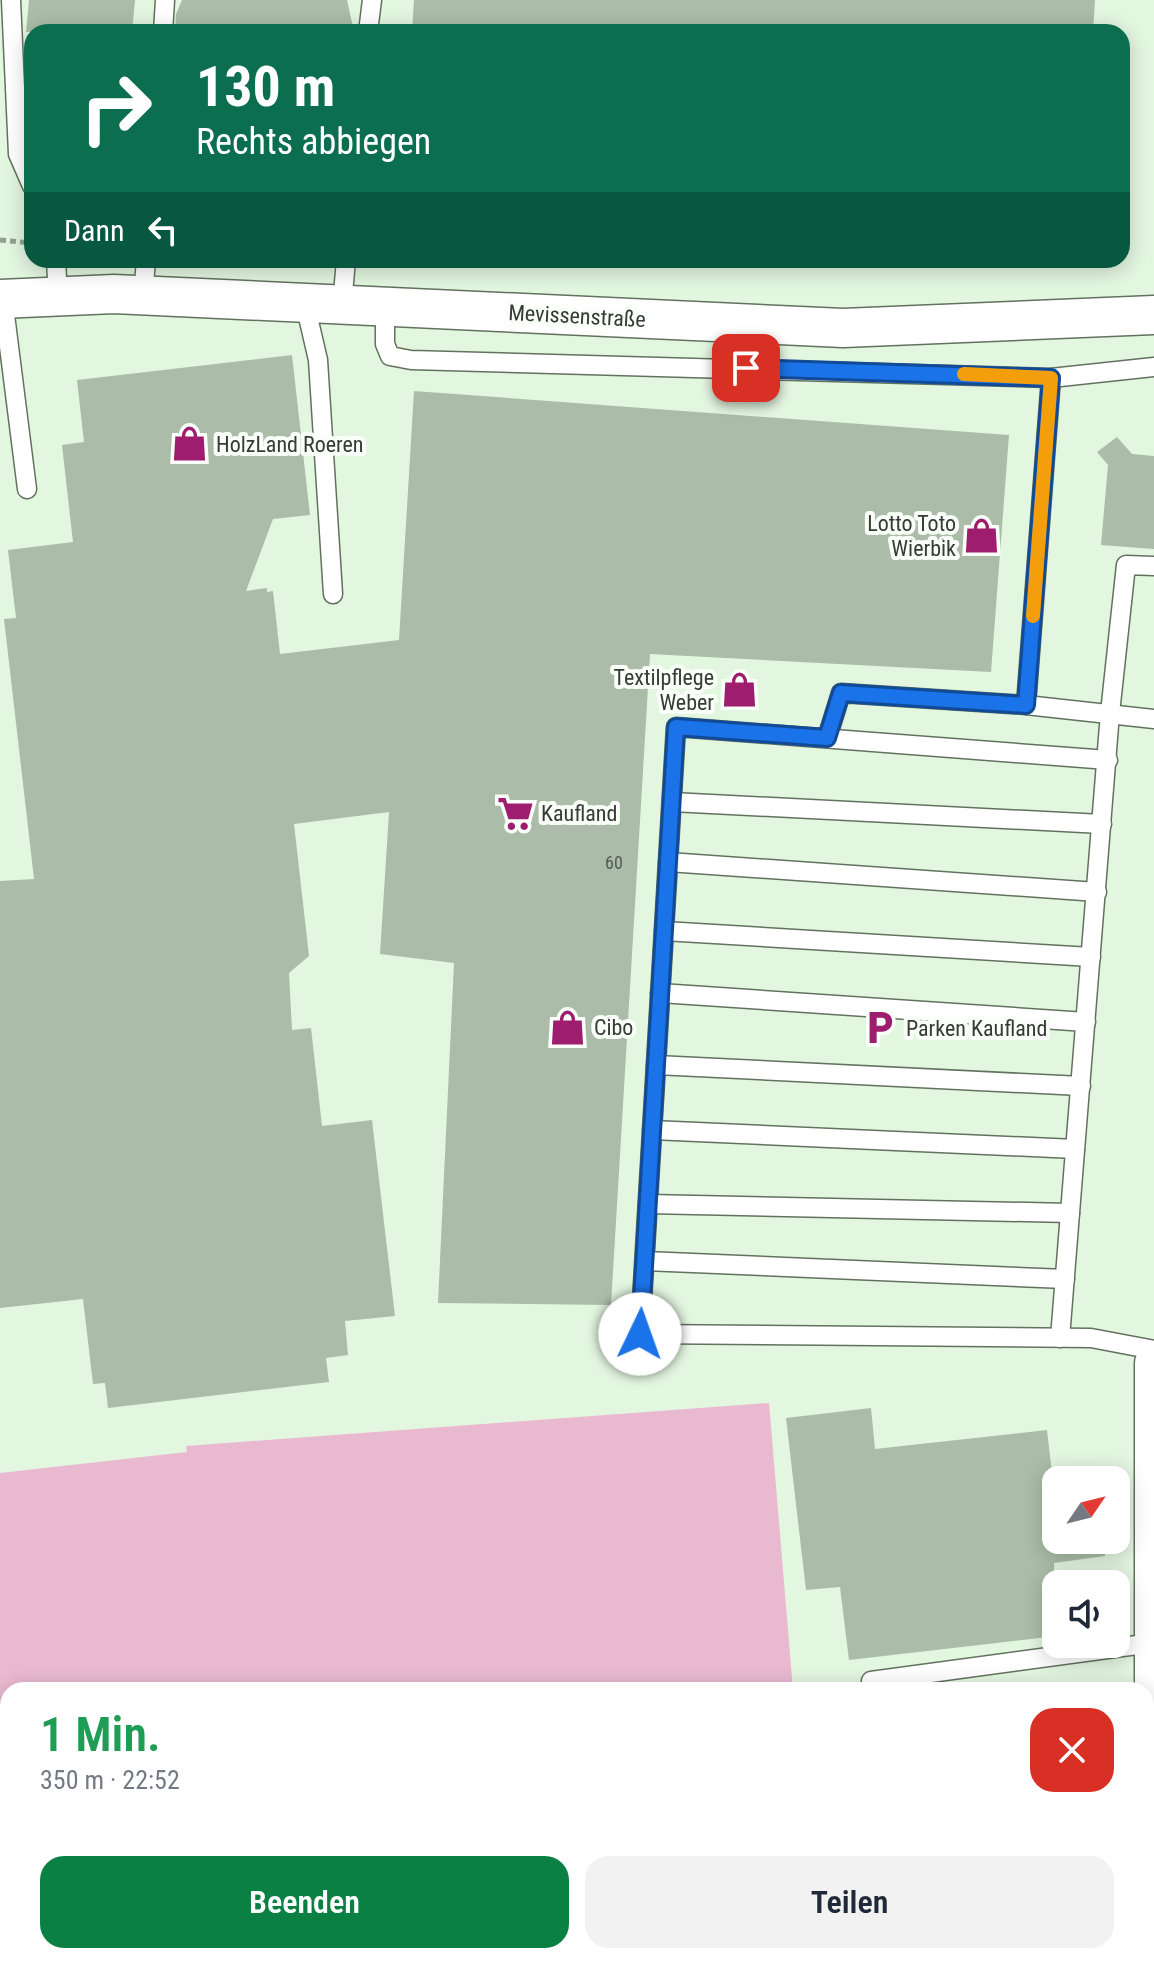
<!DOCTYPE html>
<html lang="de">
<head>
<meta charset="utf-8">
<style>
  body { margin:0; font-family:"Roboto Condensed",sans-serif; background:#f2f2f3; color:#1f2937; height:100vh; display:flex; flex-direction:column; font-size:30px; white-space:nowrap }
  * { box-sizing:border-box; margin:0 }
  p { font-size:26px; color:#747a83 }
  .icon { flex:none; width:44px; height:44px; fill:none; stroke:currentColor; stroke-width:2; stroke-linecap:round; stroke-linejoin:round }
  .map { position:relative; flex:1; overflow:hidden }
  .side { position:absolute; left:0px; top:1682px; width:1154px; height:282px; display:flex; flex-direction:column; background:#fff; border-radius:24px 24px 0 0; box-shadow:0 4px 20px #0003 }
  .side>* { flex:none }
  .guide { position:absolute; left:24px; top:24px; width:1106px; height:244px; border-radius:24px; box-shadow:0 4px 20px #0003; background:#0b6e4f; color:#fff; overflow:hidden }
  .needle { width:52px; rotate:55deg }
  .fabs { position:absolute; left:1042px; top:1466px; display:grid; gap:16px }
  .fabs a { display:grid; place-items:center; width:88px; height:88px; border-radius:16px; background:#fff; box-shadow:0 4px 20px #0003; font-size:40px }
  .pin { position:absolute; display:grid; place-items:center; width:68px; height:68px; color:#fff; margin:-34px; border-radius:16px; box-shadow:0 4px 12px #0006 }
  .me { position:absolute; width:88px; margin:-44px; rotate:3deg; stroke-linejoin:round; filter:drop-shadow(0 0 6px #0008) }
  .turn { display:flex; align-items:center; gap:28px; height:168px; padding:0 40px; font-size:36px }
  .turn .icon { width:104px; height:104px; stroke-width:2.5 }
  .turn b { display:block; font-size:56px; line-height:68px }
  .then { display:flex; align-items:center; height:76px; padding:0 40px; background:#0003; gap:16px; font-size:30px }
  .round { display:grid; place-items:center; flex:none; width:84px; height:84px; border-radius:24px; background:#f2f2f3 }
  .summary { display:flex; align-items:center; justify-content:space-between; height:136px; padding:0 40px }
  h1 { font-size:48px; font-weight:600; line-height:60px; color:#1e9e55 }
  .primary-button { display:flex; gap:16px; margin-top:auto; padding:16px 40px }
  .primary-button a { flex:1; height:92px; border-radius:24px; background:#0b8043; color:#fff; font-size:32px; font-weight:600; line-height:92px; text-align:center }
  .primary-button a+a { background:#f2f2f3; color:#1f2937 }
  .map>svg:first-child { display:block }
  .green { fill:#e9b9d0 }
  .building { fill:#abbda8 }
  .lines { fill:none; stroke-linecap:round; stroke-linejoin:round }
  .lane-casing { stroke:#62725f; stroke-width:21 }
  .street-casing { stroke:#62725f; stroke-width:41 }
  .path { stroke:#92a090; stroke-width:5; stroke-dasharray:6 4; stroke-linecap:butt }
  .lane { stroke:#fff; stroke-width:18 }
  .street { stroke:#fff; stroke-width:38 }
  .route-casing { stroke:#114b97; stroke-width:20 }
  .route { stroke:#1a73e8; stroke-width:14 }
  .slow { stroke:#f59e0b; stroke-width:14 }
  .labels { text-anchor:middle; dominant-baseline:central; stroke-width:8; stroke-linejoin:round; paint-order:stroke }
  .number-label { font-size:18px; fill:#525c50 }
  .street-label { font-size:22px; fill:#343c33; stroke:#fafef9 }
  .poi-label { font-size:22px; fill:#343c33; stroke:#fafef9; text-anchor:start }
</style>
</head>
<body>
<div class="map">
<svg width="1154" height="1963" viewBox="0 0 1154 1963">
  <rect width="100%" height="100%" fill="#e3f6e0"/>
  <path class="green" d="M769,1403L793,1690H8V1956H887L888,1963H0V1473L187,1452L186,1446Z"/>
  <g class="building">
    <path d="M29,0H135L132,32H26Z"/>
    <path d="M182,0H347L354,32H175L176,14Z"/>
    <path d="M414,0H1095L1093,32H412Z"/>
    <path d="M292,355L310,515L273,519L246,591L267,588V592L273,591L280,654L399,640L414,391L1009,435L991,672L650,654L611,1305L438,1303L454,963L380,954L389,812L294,824L309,956L289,973L292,1030L311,1028L322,1126L372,1120L395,1316L345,1321L348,1355L326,1358L329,1382L108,1408L105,1383L93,1384L83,1299L0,1308V881L34,879L4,619L16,618L8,550L73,542L62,445L84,442L77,380Z"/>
    <path d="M1117,437L1132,454L1154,456V549L1101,545L1108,465L1097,452Z"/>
    <path d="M871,1408L875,1449L1047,1430L1056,1508V1540H1104L1105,1556L1054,1563L1056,1636L849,1660L840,1587L806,1590L786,1418Z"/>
  </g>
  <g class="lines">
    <defs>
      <g id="lane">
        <path d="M11,0L18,154L32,186"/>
        <path d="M163,32L165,0"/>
        <path d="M368,32L372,0"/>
        <path d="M56,260L58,297"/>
        <path d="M143,296L146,260"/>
        <path d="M3,299L27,489"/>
        <path d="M305,304L318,360L333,594"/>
        <path d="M342,305L346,260"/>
        <path d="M385,307V344L390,356L411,360L1051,378"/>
        <path d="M1026,705L1051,378L1154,367"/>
        <path d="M827,738L841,693L1026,705L1154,719"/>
        <path d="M1108,760L676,727L640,1334L1091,1338L1154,1350"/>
        <path d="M672,802L1102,824"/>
        <path d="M668,862L1097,892"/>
        <path d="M664,931L1091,957"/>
        <path d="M660,993L1086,1022"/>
        <path d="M656,1065L1081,1086"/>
        <path d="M652,1130L1075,1149"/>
        <path d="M648,1204L1070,1213"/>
        <path d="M645,1261L1065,1279"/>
        <path d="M1060,1338L1110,713L1126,565L1154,566"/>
        <path d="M871,1681L1152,1643"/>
        <path d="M1146,1902H1154"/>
      </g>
      <g id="street">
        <path d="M0,299L114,294L843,328L1154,315"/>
        <path d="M1154,1363V1806"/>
      </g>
    </defs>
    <use href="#lane" class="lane-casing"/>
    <use href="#street" class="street-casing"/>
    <path class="path" d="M0,240L32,243"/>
    <use href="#lane" class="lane"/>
    <use href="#street" class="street"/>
  </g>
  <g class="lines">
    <defs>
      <path id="route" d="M640,1334L676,727L827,738L841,693L1026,705L1051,378L746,368"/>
    </defs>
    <use href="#route" class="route-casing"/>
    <use href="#route" class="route"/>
    <path class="slow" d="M964,374L1051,378L1033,616"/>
  </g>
  <defs>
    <symbol id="shop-bare" viewBox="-9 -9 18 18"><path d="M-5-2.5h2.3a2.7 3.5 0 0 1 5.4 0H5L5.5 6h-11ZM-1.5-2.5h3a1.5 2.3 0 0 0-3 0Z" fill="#9e1d6f" stroke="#fafef9" stroke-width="2.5" paint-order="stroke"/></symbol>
    <symbol id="supermarket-bare" viewBox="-9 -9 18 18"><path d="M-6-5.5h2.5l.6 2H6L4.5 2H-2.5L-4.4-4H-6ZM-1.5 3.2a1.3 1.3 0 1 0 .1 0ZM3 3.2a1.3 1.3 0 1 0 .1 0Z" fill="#9e1d6f" stroke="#fafef9" stroke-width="2.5" paint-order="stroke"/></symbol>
    <symbol id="parking-bare" viewBox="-9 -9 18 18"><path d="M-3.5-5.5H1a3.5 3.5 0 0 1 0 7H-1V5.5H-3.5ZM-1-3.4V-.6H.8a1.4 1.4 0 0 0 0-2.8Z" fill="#9e1d6f" stroke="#fafef9" stroke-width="2.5" paint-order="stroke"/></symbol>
  </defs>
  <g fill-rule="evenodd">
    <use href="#shop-bare" x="164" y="418" width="51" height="51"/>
    <use href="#shop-bare" x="956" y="510" width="51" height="51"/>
    <use href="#shop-bare" x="714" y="664" width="51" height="51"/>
    <use href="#supermarket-bare" x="490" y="788" width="51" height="51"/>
    <use href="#shop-bare" x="542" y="1002" width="51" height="51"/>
    <use href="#parking-bare" x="854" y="1002" width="51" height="51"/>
  </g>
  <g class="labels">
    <g class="number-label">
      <text x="614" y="862">60</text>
    </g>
    <g class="street-label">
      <text transform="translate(577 316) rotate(3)">Mevissenstraße</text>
    </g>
    <g class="poi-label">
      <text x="216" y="444">HolzLand Roeren</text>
      <text x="956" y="523" text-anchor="end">Lotto Toto<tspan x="956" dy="25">Wierbik</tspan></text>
      <text x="714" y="677" text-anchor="end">Textilpflege<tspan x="714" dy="25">Weber</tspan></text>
      <text x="541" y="813">Kaufland</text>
      <text x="594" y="1027">Cibo</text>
      <text x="906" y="1028">Parken Kaufland</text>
    </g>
  </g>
</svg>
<div class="fabs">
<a><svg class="needle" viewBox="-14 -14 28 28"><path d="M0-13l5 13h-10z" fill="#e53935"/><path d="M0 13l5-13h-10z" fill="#747a83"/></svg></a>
<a><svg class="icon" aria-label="sound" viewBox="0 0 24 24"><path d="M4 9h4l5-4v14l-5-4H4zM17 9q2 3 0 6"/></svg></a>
</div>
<div class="pin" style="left:746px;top:368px;background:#d93025"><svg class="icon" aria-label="arrive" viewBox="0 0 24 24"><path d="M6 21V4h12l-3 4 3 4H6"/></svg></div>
<svg class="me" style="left:640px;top:1334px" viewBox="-20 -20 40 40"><circle r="19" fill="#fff"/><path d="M0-13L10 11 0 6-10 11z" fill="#1a73e8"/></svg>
<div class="guide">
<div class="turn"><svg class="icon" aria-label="right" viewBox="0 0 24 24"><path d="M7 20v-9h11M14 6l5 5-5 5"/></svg><div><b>130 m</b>Rechts abbiegen</div></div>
<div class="then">Dann<svg class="icon" aria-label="left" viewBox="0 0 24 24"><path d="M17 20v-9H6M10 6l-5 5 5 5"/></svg></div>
</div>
<section class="side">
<div class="summary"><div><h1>1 Min.</h1><p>350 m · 22:52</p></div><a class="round" style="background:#d93025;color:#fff"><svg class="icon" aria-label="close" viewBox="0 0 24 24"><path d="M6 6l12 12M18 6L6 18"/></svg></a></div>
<div class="primary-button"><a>Beenden</a><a>Teilen</a></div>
</section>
</div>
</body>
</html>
